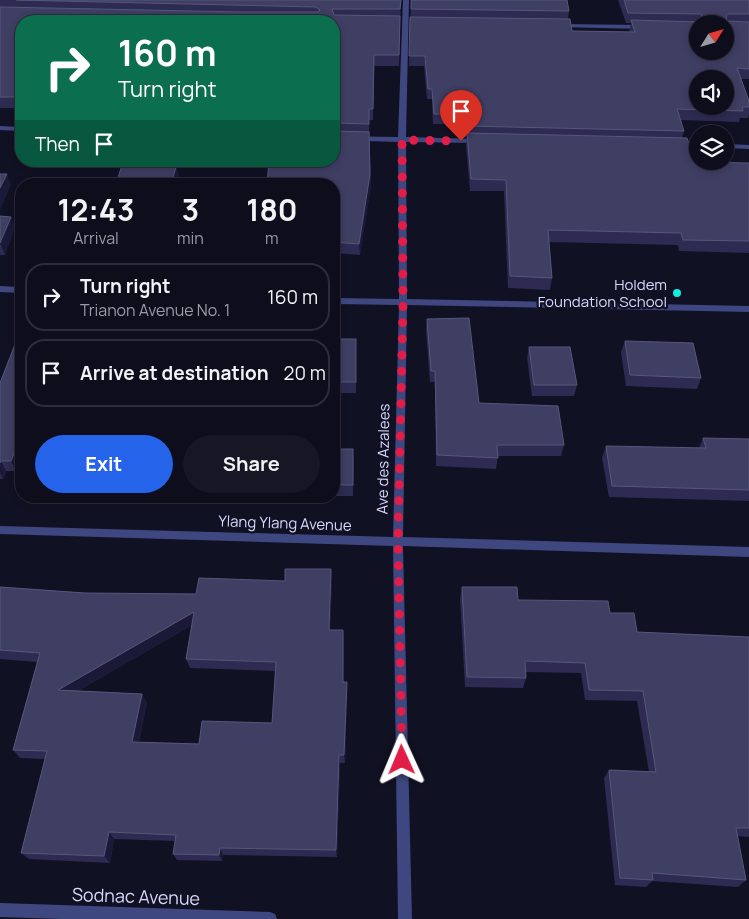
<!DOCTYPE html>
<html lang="en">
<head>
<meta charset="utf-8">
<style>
  body { margin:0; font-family:Manrope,sans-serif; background:#161624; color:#f1f3f6; height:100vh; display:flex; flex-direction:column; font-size:19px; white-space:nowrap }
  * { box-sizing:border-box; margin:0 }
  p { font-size:16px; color:#9a9ca3 }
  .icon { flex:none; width:28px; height:28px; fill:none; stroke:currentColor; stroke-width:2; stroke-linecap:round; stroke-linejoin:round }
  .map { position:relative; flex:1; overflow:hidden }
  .panel { position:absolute; left:15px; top:178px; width:325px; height:325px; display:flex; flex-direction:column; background:#0d0d1b; border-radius:20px; box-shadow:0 2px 8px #0003,0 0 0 1px #2d2d3a }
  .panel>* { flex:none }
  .top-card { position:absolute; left:15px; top:15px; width:325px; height:152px; border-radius:20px; box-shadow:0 2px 8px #0003,0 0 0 1px #2d2d3a; background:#0b6e4f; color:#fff; overflow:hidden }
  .needle { width:32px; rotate:53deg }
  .buttons { position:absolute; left:689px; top:15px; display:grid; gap:10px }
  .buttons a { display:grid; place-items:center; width:45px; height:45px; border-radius:50%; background:#0d0d1b; box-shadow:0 2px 8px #0003,0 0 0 1px #2d2d3a; font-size:25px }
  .pin { position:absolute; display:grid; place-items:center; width:42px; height:42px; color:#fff; margin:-51px -21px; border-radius:50% 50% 50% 0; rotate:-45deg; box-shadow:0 0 5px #0007 }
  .pin .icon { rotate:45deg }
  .me { position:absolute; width:55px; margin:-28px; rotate:359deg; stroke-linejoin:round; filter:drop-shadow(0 0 4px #0008) }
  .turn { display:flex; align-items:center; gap:18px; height:105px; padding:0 20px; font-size:22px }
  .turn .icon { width:65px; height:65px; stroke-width:2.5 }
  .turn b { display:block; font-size:35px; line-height:42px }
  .then { display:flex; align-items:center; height:48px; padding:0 20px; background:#0003; gap:10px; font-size:19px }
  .eta { display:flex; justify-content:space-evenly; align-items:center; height:85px; text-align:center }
  .eta b { font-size:30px; font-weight:700; line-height:35px }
  .button { display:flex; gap:10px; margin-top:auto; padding:10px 20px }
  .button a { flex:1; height:58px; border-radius:30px; background:#2563eb; color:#fff; font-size:20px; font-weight:700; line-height:58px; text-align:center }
  .button a+a { background:#161624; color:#f1f3f6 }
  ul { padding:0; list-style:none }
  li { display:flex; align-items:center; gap:15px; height:68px; margin:0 10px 8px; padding:0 10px; border:2px solid #2d2d3a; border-radius:20px }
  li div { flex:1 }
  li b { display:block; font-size:19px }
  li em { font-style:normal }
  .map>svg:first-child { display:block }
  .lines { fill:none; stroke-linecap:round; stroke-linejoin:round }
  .street { fill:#3f4780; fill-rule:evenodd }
  .wall { fill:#2d2b51; fill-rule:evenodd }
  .shaded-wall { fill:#1a1937 }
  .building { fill:#3f3e63; stroke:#57567b; fill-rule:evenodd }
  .route { stroke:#e11d48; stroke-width:9; stroke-dasharray:0 16.2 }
  .poi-dot { fill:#13ede1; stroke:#111124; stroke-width:2 }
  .labels { text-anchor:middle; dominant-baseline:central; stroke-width:4.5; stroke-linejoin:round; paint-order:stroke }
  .poi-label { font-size:15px; fill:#d7d9fc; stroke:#111124; text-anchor:end }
  .street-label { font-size:15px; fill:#d7d9fc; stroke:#111124 }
  .near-street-label { font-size:18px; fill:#d7d9fc; stroke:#111124 }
</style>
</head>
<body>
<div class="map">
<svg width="749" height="919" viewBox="0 0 749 919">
  <rect width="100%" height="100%" fill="#111124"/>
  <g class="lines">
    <g class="street">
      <path d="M403,0H409L406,137L479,139L483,141L479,143L406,142L407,299L749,306V312L407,305L403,537L749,547V557L403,546L412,919H398L393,546L0,534V526L393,537L399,305L334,304V298L399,299L398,142L334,140V136L398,137Z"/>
      <path d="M557,24L642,25L645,27L642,29L559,27L556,25Z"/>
      <path d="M0,126L21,127V131L0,130Z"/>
      <path d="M673,143L698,144V148L676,147L672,145Z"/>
      <path d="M725,144L749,145V149L725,148Z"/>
      <path d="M0,286L21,287V293L0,292Z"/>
      <path d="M0,903L270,912L275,914L277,919H62L0,917Z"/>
    </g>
  </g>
  <g class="wall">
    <path d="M0,0H401L399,66H374L373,120H369L371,185L360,255L334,253V21H21V108H0Z"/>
    <path d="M411,0L569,11L568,19L572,31L629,32L631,23H626L618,0H749V79H741L749,101V114L748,118H740L739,122L681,120L684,131L682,138L695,162L749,163V253L679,251L678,245L549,242L552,278L550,290L508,288L504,191H470L466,145L467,137H465L464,124H433L432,99H427L424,66H409Z"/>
    <path d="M0,216L11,217L15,228L5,255H0Z"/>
    <path d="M427,319L479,403L564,445L561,456H498L496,469L436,466L435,382H430L426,330Z"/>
    <path d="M21,329V457L16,471H6L3,479H0V383Z"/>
    <rect x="334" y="339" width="22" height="54"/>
    <path d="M625,341L701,378L697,389L626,386L621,352Z"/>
    <path d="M529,347L577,385L574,396H532L527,358Z"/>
    <path d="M703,438L749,439V501L609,497L602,458L606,446L699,448Z"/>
    <rect x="334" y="449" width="19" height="47"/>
    <path d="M331,569L332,579L330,630H343V682H347V691L345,763H340L337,857L223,855L222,861L177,860L173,854L175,841L114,839L110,863L29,859L21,853L45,759L20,758L13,750L37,662L0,659V587L85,593L196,594L285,581ZM192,625L186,659L190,668L276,671L272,723L199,744L139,742L147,703L142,694L78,691Z"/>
    <path d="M462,587L518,600L610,613L637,632L749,637V837L738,836L746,880L738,887L652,881L646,887L615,885L604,778L609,770L649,772L637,701L585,700L581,673L526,672V678L523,688L465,687L460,598Z"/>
  </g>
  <g class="shaded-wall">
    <path d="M177,164L179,176L177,184H171Z"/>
    <path d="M7,174L11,185L0,210V188Z"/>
    <path d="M370,174L371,185L360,255L359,244Z"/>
    <path d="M11,217L15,228L5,255L0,243Z"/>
    <path d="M18,443L21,450V457L16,471L11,461Z"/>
    <path d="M353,449L354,460L353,496Z"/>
    <path d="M1,461L6,471L3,479L0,473V463Z"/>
    <path d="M331,569L332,579L330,640L329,630Z"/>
    <path d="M194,612L197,622L64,699L58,690Z"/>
    <path d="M343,630L344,639L343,691Z"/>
    <path d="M347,682V691L345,763L344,755Z"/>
    <path d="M142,694L147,703L137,750L132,742Z"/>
    <path d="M339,755L340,763L337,857L336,850Z"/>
    <path d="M109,832L114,839L110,863L104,856Z"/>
    <path d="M220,848L223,855L222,861L219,855Z"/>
  </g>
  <g class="building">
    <path d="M16,0H401L400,9H332L334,15L400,16L399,55H374L373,109H369V124L334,123V21H21V97H0V7L242,12H318L320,10L316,7Z"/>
    <path d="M411,0H567L569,11L411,9Z"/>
    <path d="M624,0H749V14H728L726,16L727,21L749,22V69L737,68L749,101V107H742L743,111L677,109L684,131L466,126L465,114H434L432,89H428L425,56H409L410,17L570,19L572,31L635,32L631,20L701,22L703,20L701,14L628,13ZM698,24H725V51H698ZM698,79H725V106H698Z"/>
    <path d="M334,131L369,132L370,174L359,244L334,242V184H267L269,161H334Z"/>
    <path d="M467,133L687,138L695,162L749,163V241L683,240L681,233L548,230L552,278L510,276L506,180L471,179Z"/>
    <path d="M123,162L177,164L171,184H116Z"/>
    <path d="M0,174H7L0,188Z"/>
    <path d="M0,216L11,217L0,243Z"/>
    <path d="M469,318L479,403L558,406L564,445H497L498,458L437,455L435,371H431L427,319Z"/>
    <path d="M21,329V443H18L11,461H1L0,463V383Z"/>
    <rect x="334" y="339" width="22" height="43"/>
    <path d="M625,341L693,343L701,378L630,375Z"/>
    <path d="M529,347H570L577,385H534Z"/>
    <path d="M703,438L749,439V490L612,486L606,446L706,448Z"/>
    <rect x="334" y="449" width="19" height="36"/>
    <path d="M285,569H331L329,630H343V682H347L344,755H339L336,850L220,848L219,855L173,854L176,835L109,832L104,856L21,853L47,751L13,750L40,653L0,650V587L85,593L196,594L199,578L285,581ZM194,612L186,659L276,662L272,723L202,721L199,744L132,742L142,694L58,690Z"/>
    <path d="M462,587H517L518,600L608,601L610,613H634L637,632L749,637V828H736L746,880L652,873L653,880L620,878L609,770L656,772L643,691L589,690L585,663L525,661L526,678L467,677Z"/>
  </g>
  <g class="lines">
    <path class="route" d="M402,760L398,542L403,304L402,140L461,141"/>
  </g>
  <circle class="poi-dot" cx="677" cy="293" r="5"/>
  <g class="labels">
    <g class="poi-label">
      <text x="667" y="284">Holdem<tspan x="667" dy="17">Foundation School</tspan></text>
    </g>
    <g class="street-label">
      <text transform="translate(383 459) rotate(-89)">Ave des Azalees</text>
      <text transform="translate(285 523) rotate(2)">Ylang Ylang Avenue</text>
    </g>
    <g class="near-street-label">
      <text transform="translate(136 896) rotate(2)">Sodnac Avenue</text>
    </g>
  </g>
</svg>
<div class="buttons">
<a><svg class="needle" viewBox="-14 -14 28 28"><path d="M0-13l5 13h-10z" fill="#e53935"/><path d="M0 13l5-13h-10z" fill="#9a9ca3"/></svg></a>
<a><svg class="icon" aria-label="sound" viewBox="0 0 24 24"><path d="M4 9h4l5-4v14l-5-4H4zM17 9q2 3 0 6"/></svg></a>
<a><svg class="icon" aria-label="layers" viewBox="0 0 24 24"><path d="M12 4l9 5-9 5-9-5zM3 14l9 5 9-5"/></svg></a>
</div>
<div class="pin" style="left:461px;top:141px;background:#d93025"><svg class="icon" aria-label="arrive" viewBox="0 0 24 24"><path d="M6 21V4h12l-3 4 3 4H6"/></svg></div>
<svg class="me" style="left:402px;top:760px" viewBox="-20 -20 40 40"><path d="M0-17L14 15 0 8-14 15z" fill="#e11d48" stroke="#fff" stroke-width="4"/></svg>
<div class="top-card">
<div class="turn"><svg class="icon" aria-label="right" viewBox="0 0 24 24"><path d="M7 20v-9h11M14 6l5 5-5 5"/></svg><div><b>160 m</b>Turn right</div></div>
<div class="then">Then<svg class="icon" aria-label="arrive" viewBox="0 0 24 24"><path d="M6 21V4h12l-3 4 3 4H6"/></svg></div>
</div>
<section class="panel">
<div class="eta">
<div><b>12:43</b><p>Arrival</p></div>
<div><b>3</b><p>min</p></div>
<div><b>180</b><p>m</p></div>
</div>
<ul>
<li><svg class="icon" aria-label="right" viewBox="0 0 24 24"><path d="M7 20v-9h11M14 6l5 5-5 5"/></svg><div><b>Turn right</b><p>Trianon Avenue No. 1</p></div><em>160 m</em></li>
<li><svg class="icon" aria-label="arrive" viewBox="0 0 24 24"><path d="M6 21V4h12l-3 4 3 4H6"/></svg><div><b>Arrive at destination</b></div><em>20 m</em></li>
</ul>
<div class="button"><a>Exit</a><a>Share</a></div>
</section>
</div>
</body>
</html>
